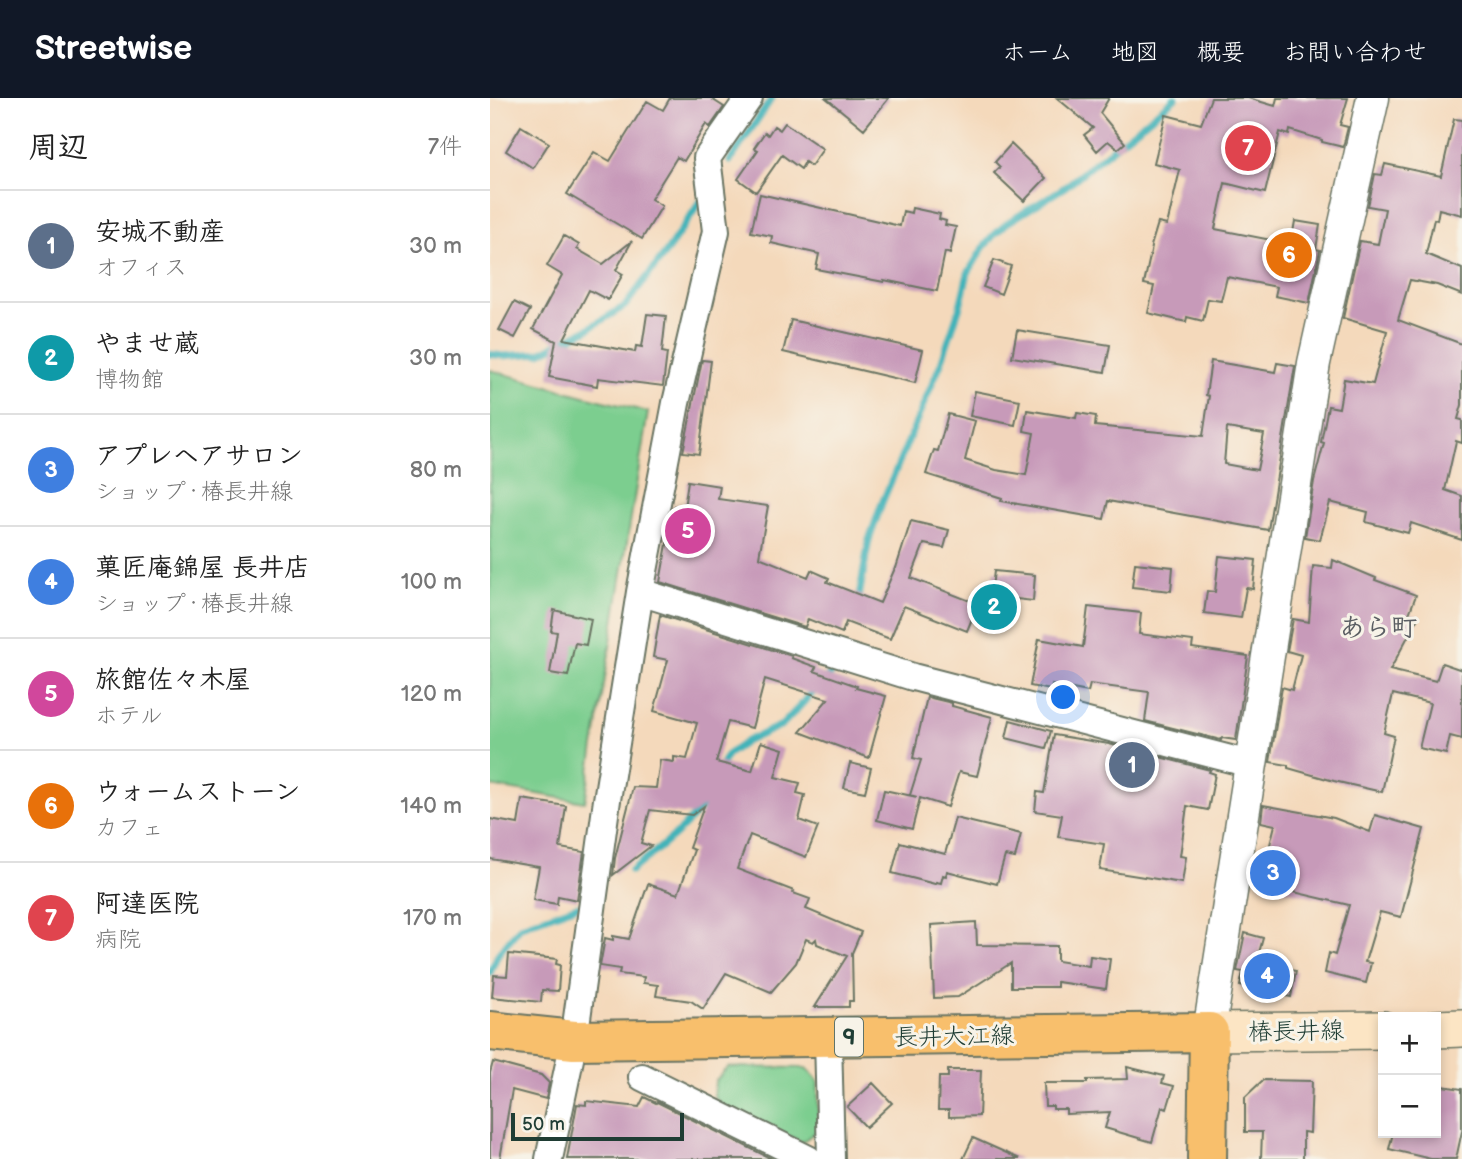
<!DOCTYPE html>
<html lang="ja">
<head>
<meta charset="utf-8">
<style>
  :root { --surface:#fff; --page:#f2f2f2; --text:#222; --muted:#767676; --line:#e0e0e0; --accent:#111827 }
  body { margin:0; font-family:"Balsamiq Sans","Klee One",sans-serif; background:var(--page); color:var(--text) }
  .controls { position:absolute; right:21px; bottom:21px; display:grid; overflow:hidden; border-radius:0px; box-shadow:0 4px 10px #0003 }
  .controls button { width:63px; height:63px; display:grid; place-items:center; padding:0; border:0; border-bottom:2px solid var(--line); background:var(--surface); color:var(--text); font:35px sans-serif }
  .scale { position:absolute; left:21px; bottom:18px; width:173px; box-sizing:border-box; padding-left:7px; border:4px solid #1f3d34; border-top:0; font-size:19px; line-height:24px; white-space:nowrap; color:#1f3d34; -webkit-text-stroke:5px #f7f3e8; paint-order:stroke }
  .you { position:absolute; left:574px; top:600px; width:24px; height:24px; margin:-18px; border:5px solid #fff; border-radius:50%; background:#1a73e8; box-shadow:0 0 0 10px #1a73e833 }
  .badge { display:grid; place-items:center; width:46px; height:46px; border-radius:50%; background:var(--accent); color:#fff; font-size:23px; font-weight:700 }
  .pin { position:absolute; translate:-50% -50%; border:4px solid #fff; box-shadow:0 2px 7px #0006 }
  .list { margin:0; padding:0; list-style:none }
  h2 { display:flex; justify-content:space-between; align-items:center; height:91px; margin:0; padding:0 28px; font-size:30px }
  h2 small { font-size:23px; font-weight:400; color:var(--muted) }
  .list li { display:grid; grid-template-columns:46px 1fr auto; gap:21px; align-items:center; box-sizing:border-box; height:112px; padding:0 28px; border-top:2px solid var(--line) }
  .list b { display:block; font-size:26px; white-space:nowrap }
  .list p { margin:0; font-size:23px; white-space:nowrap; color:var(--muted) }
  .list em { font-size:23px; font-style:normal; color:var(--muted) }
  .map { position:relative; flex:none; width:972px; height:1061px; overflow:hidden }
  header { display:flex; align-items:center; gap:42px; box-sizing:border-box; height:98px; padding:0 35px; background:var(--accent); color:#fff }
  header strong { font-size:33px }
  nav { display:flex; gap:38px; margin-inline-start:auto; font-size:24px }
  main { display:flex }
  aside { flex:1; background:var(--surface) }
  .map>svg:first-child { display:block }
</style>
</head>
<body>
<header>
<strong>Streetwise</strong>
<nav><a>ホーム</a><a>地図</a><a>概要</a><a>お問い合わせ</a></nav>
</header>
<main>
<aside>
<h2>周辺<small>7件</small></h2>
<ul class="list">
<li><span class="badge" style="background:#5c6f8a">1</span><div><b>安城不動産</b><p>オフィス</p></div><em>30 m</em></li>
<li><span class="badge" style="background:#0f9aa8">2</span><div><b>やませ蔵</b><p>博物館</p></div><em>30 m</em></li>
<li><span class="badge" style="background:#3f7fe0">3</span><div><b>アプレヘアサロン</b><p>ショップ · 椿長井線</p></div><em>80 m</em></li>
<li><span class="badge" style="background:#3f7fe0">4</span><div><b>菓匠庵錦屋 長井店</b><p>ショップ · 椿長井線</p></div><em>100 m</em></li>
<li><span class="badge" style="background:#d1479c">5</span><div><b>旅館佐々木屋</b><p>ホテル</p></div><em>120 m</em></li>
<li><span class="badge" style="background:#e8710a">6</span><div><b>ウォームストーン</b><p>カフェ</p></div><em>140 m</em></li>
<li><span class="badge" style="background:#e0444e">7</span><div><b>阿達医院</b><p>病院</p></div><em>170 m</em></li>
</ul>
</aside>
<div class="map">
<svg width="972" height="1061" viewBox="0 0 972 1061">
  <rect width="100%" height="100%" fill="#f7f3e8"/>
  <filter id="ink" filterUnits="userSpaceOnUse"><feTurbulence type="fractalNoise" baseFrequency=".0143" numOctaves="2"/><feDisplacementMap in="SourceGraphic" scale="14" xChannelSelector="R" yChannelSelector="G"/><feConvolveMatrix kernelMatrix="1 2 1 2 8 2 1 2 1" color-interpolation-filters="sRGB"/></filter>
  <filter id="wash" filterUnits="userSpaceOnUse"><feTurbulence type="fractalNoise" baseFrequency=".00686" numOctaves="4" result="noise"/><feDisplacementMap in="SourceGraphic" scale="28" xChannelSelector="R" yChannelSelector="G"/><feGaussianBlur stdDeviation="1.57" result="paint"/><feColorMatrix in="noise" values="0 0 0 0 0 0 0 0 0 0 0 0 0 0 0 0 0 1.4 0 .05"/><feComposite in="paint" operator="in"/></filter>
  <g filter="url(#wash)">
    <rect width="100%" height="100%" fill="#f4d9bb"/>
    <path fill="#7cce8f" stroke="#4e8662" stroke-width="2" d="M0,272l94,26 64,16 -63,390 -95,-16z
      M238,969l78,1 12,13v49l-16,12 -78,-35 -10,-10 1,-16z"/>
    <g fill="none" stroke-linecap="round" stroke-linejoin="round">
      <path stroke="#42b3b9" stroke-width="7" d="M240,63l42,-63
        M0,256l13,2 37,-3 46,-23 39,-24 42,-55 33,-49
        M368,505l11,-63 13,-37 59,-140 19,-57 8,-33 15,-25 10,-12 14,-13 58,-36 110,-89
        M229,671l8,-14 20,-14 35,-16 55,-58 2,-7
        M141,773c20,-17 61,-46 72,-69
        M0,875l8,-19 23,-28 56,-20"/>
    </g>
    <g id="blocks">
      <path fill="#c79ab9" fill-rule="evenodd" d="M180,0h40l14,9 -14,20 -4,-3 -22,37 -7,-4 -26,42 11,7 -20,33 -75,-45 27,-42 16,9 37,-60 16,9z
        M336,0h63l-25,31z
        M567,0h52l-9,15 25,30 -7,6 -10,-8 -11,10 -13,-16 9,-7z
        M721,0h37l27,8 2,-8h71l-8,27 8,2 -5,20 -21,-5v-2l-32,-10 -1,5 -9,-3 -15,61 -40,-10 -10,46 76,15 4,-23 25,4 -4,24 4,1 -11,53 -34,-7 2,-9 -50,-10 -6,24 -13,-2 -5,22 -16,-4 -1,5 -38,-9 6,-27 -10,-2 8,-37 -1,-1 7,-23 9,2 13,-55 -26,-7 12,-48 35,9z
        M964,21l8,1v95l-23,-6 -2,11 -3,-1 -8,35 36,15v26l-25,-10 -27,-5 -12,40 64,24v61l-4,14 4,1v23l-6,-2 -11,49 17,6v44l-51,-17 -3,10 -42,-11 2,-10 -38,-10 -10,38 -15,-3 9,-56 10,-38 -3,-1 7,-36 11,2 5,-29 29,5 14,-53 -44,-13 17,-77 18,3 7,-35 -17,-3 7,-32 7,1 3,-11 56,12z
        M295,25l38,26 -12,17 -6,-4 -4,7 -19,-14 -26,37 -18,-13 20,-29 -4,-2 11,-16 3,3 6,-9 6,4z
        M31,28l28,17 -16,25 -27,-17z
        M521,46l35,34 -22,23 -30,-28 6,-6 -5,-5z
        M270,96l140,32 3,-15 8,2 1,-5 28,6 -1,5 7,2 -1,4 11,2 -6,27 -5,-2 -8,39 -53,-11v2l-68,-13 3,-15 -48,-11 1,-7 -21,-4z
        M74,138l15,9 -2,4 26,15 29,-23 -16,29 7,4 -15,26 -19,-10 -25,49 71,13 1,-6 6,1 5,-33 19,2 -4,36 5,1 -4,33 -65,-8 -1,8 -48,-9 7,-36 -23,-12 29,-54 -15,-9z
        M504,162l17,6 -10,28 -18,-7z
        M24,204l16,8 -15,28 -16,-8z
        M301,222l132,30 -8,33 -132,-31z
        M527,232l93,15 -5,27 -93,-15z
        M212,262l9,1 -12,93 -16,-2z
        M721,263l64,11 2,-9 18,3 -27,164 -160,-29 -4,18 -103,-18 1,-3 -76,-24 8,-24 4,1 10,-37 27,7 -10,39 31,10 30,5 8,-42 -10,-2 3,-21 49,8 1,-5 19,3 -1,10 108,10 6,-40 -3,-1zM737,330l37,6 -7,36 -33,-6z
        M485,293l45,9 -5,25 -45,-9z
        M198,383l32,5 -2,13 50,7 -9,51 49,20 3,-7 18,8 -2,4 53,21 15,-35h1l15,-47 38,9 -5,18 -20,-4 -13,34 67,26 -11,27 -63,-25 -14,33 -44,-17 -4,11 -34,-14 -3,8 -145,-45 14,-76 10,2z
        M729,458l37,4 -3,29 -7,-1 -5,30 -37,-5 3,-22 8,1z
        M843,462l43,18 -1,2 41,15 -7,19 10,2 -29,54 46,11 6,-18 20,7v69l-12,-3 -4,18 -27,-6 11,-45 -37,-9 -9,39 10,3 -12,56 -48,-11 -46,-13v-3l-18,-3 12,-75 10,3 9,-35 -14,-4 6,-32 16,3 4,-56 19,2z
        M645,465l38,4 -2,24 -39,-4z
        M504,473l41,4 -2,26 -42,-5z
        M598,509l53,6 -2,21 54,7 -1,7 56,8 -12,84 -14,-2 -1,2 -76,-19 4,-29 -59,-8 -2,8 -36,-7 -1,5 -21,-4 9,-47 44,8z
        M64,512l37,9 -5,26 -11,-2 -7,33 -18,-3 7,-41 -6,-1z
        M170,517l132,41 -1,2 25,9 -2,4 43,15 -1,2 30,8 -17,62 -69,-26 28,-33 -63,-20 -13,49 -24,-6 -12,40 36,9 9,-29 22,7 -8,28 25,6 -3,10 8,2 -6,25 19,7 -12,30 -56,-22 -13,34 57,22 -1,2 17,6 -4,10 55,23 -9,21 1,48h-4v6h-34l32,-51 -30,-12 -1,-5 -3,3 -7,-3 -10,24 -25,29 -45,-19 -23,36 -12,-8 -35,-5 2,-11 -15,-2 1,-6 -25,-3 1,-5 -20,-3 5,-28 8,2v-4l16,3 19,-55 30,10 16,-44 -5,-2 15,-42 -12,9 -42,-5 -9,33 10,3 -38,29 2,-17 18,-71 23,1 4,-28 14,2v-5l13,2 10,-36 -43,-12 14,-51 -15,-3z
        M437,599l25,6v3l40,11 -15,59 -18,-4 -11,35 -28,-9 -8,31 -35,-9 7,-30 33,7 -7,-2 11,-35 -8,-2z
        M520,622l41,11 -5,17 -40,-10z
        M564,637l55,9 101,26 -1,2 6,2 -7,36 -21,-4 -7,50 6,1 -4,26 -82,-13 4,-26 -46,-7 4,-22 -27,-4 2,-19 7,1z
        M360,665l21,5 -6,24 -21,-4z
        M32,701l44,7 -6,42 24,4 -7,48 -19,-4 -1,8 -24,-4 6,-33 -49,-8v-40l28,5z
        M773,707l71,13 36,14 5,-17 49,14 -23,88 -21,-5 -15,50 6,1 -5,20 -41,-10 4,-20 6,2 14,-50 -89,-21 15,-59 -14,-3z
        M465,720l66,16 -6,24 -10,-2 -8,28 -50,-13 -1,5 -3,-1 -2,8 -5,-1 -1,2 -43,-11 8,-31 45,12z
        M486,824l1,23 80,1v15l32,5 1,-10 20,3 -4,30 -49,-7v5h-46v-24l-53,34 -24,1 -3,-73z
        M755,835l18,5 -7,26 40,7 -5,26 -51,-11 3,-14 -6,-1z
        M19,856l48,5 -1,5 4,1 -2,26 -16,-1 -1,12 -49,-5 2,-22 13,1z
        M3,964l48,13 8,8 -3,16 -34,-9 -12,69h-10v-86z
        M637,969l37,9 -2,7 12,3 -7,23 -5,-2 -10,35 -47,-14 5,-16 -44,2v-5h-13v-3h-8l-1,-23h43v-3l41,-1z
        M458,972h33l-2,46 -30,1v-7h-11l1,-33h9z
        M773,982l49,1 -2,52 -7,-1v27h-42l1,-27h-17v-35z
        M383,985l19,20 -26,24 -19,-20z
        M946,987l26,4v42l-6,28h-25l-42,-10 4,-16h43z
        M154,999l12,6 1,-1 115,57h-205l10,-55 9,1v-4l53,6z
        M483,1040l47,21h-57z"/>
    </g>
  </g>
  <g filter="url(#ink)">
    <use href="#blocks" fill-opacity="0" stroke="#6a7463" stroke-width="2"/>
    <g fill="none" stroke-linecap="round" stroke-linejoin="round">
      <defs>
        <path id="minor" d="M150,494l273,85 337,87
          M338,940l3,121
          M152,979l166,82
          M59,1061l25,-119 33,-240 33,-208 36,-189 40,-172 -9,-73 42,-60"/>
        <path id="tertiary" d="M719,934l105,-669 59,-265"/>
        <path id="secondary" d="M946,931l26,-1
          M719,934l174,-2"/>
        <path id="primary" d="M0,933l84,9 635,-8 -2,127"/>
      </defs>
      <use href="#minor" stroke="#6a7463" stroke-width="30"/>
      <use href="#tertiary" stroke="#6a7463" stroke-width="35"/>
      <use href="#secondary" stroke="#6a7463" stroke-width="40"/>
      <use href="#primary" stroke="#6a7463" stroke-width="42"/>
      <use href="#minor" stroke="#fff" stroke-width="26"/>
      <use href="#tertiary" stroke="#fff" stroke-width="32"/>
      <use href="#secondary" stroke="#fce5c4" stroke-width="37"/>
      <use href="#primary" stroke="#f8bf6c" stroke-width="38"/>
    </g>
  </g>
  <g text-anchor="middle" stroke-width="6" stroke-linejoin="round" paint-order="stroke">
    <rect fill="#f7f3e8" stroke="#60746a" stroke-width="2" x="345" y="919.5" width="28" height="39" rx="5"/>
    <g font-size="23" font-weight="bold" fill="#1f3d34">
      <text x="359" y="947">9</text>
    </g>
    <g font-size="24" fill="#1f3d34" stroke="#f7f3e8">
      <text transform="translate(806 933) rotate(-1)" y="8">椿長井線</text>
      <text transform="translate(464 938) rotate(-1)" y="8">長井大江線</text>
    </g>
    <g font-size="26" font-weight="bold" fill="#5a5e63" stroke="#f7f3e8">
      <text x="888" y="538">あら町</text>
    </g>
  </g>
</svg>
<div class="controls">
<button>+</button>
<button>−</button>
</div>
<div class="scale">50 m</div>
<div class="you"></div>
<div class="pin badge" style="left:642px;top:667px;background:#5c6f8a">1</div>
<div class="pin badge" style="left:504px;top:509px;background:#0f9aa8">2</div>
<div class="pin badge" style="left:783px;top:775px;background:#3f7fe0">3</div>
<div class="pin badge" style="left:777px;top:878px;background:#3f7fe0">4</div>
<div class="pin badge" style="left:198px;top:433px;background:#d1479c">5</div>
<div class="pin badge" style="left:799px;top:157px;background:#e8710a">6</div>
<div class="pin badge" style="left:758px;top:50px;background:#e0444e">7</div>
</div>
</main>
</body>
</html>
